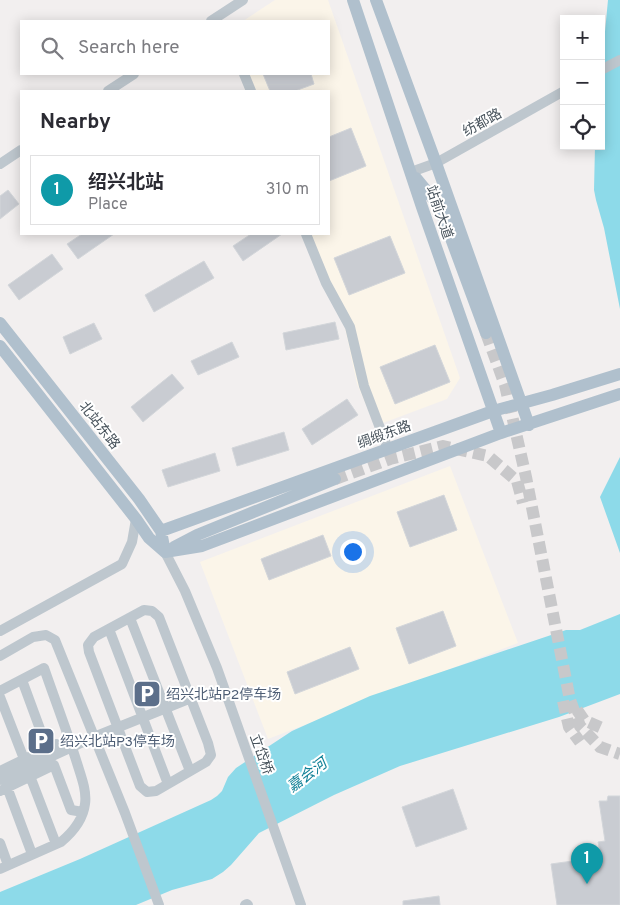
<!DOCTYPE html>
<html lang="en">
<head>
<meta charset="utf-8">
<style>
  :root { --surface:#fff; --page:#f2f2f3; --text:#2b2b33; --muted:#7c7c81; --line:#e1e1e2; --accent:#7c3aed }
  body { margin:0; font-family:Overpass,"Noto Sans SC",sans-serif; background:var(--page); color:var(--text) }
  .controls { position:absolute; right:15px; top:15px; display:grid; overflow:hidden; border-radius:0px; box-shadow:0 2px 12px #0003 }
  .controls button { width:45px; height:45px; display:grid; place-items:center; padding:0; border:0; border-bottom:1px solid var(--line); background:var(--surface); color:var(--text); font:25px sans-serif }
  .you { position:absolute; left:352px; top:551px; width:18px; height:18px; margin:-12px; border:4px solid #fff; border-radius:50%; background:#1a73e8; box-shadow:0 0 0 8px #1a73e833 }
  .badge { display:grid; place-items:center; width:32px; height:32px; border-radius:50%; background:var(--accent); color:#fff; font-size:16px; font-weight:700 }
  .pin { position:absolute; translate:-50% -41px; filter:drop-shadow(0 1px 2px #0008) }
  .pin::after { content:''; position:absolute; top:26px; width:18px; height:15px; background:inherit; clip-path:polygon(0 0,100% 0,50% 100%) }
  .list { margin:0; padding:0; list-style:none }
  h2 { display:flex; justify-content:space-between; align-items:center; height:65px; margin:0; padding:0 20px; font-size:21px }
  h2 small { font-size:16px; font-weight:400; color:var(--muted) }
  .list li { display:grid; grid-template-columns:32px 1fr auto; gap:15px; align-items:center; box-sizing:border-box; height:70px; margin:0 10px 10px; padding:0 10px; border:1px solid var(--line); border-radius:0px }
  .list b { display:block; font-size:19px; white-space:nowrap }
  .list p { margin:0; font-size:16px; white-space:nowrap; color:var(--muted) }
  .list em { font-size:16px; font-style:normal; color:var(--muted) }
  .icon { flex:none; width:28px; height:28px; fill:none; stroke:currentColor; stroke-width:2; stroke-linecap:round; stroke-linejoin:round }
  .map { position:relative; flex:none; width:620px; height:905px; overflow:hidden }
  .search { position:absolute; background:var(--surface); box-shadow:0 2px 12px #0003; left:20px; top:20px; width:310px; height:55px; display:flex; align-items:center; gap:12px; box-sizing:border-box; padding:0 18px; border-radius:0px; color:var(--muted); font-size:19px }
  .panel { position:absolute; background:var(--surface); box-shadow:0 2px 12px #0003; left:20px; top:90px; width:310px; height:145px; border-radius:0px }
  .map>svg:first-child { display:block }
</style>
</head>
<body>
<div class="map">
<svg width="620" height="905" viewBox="0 0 620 905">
  <rect width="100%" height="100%" fill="#f2efef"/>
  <path fill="#fbf5e9" d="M275,0h53l132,378 -13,21 -72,27 -18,-42 -13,-60 -42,-90h27v-143h-83l-7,-17h90v-53h-86z
    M450,466l68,177 -250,96 -68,-177z"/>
  <path fill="#8ddae9" d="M608,0h12v309l-16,-81 -8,-28 -2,-10 1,-44h6v-41l4,-8 -1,-55z
    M620,457v96l-20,-56z
    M620,614v80l-61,23 -159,49 -66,29 -75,38 -28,32 -8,7 -11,7 -40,11 -36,15h-136v-13l80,-33 131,-59 6,-4 5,-5 6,-14 8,-9 56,-37 78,-35 196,-66h14z"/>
  <path fill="#c9ccd2" stroke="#d3d6da" d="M263,74h48l3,10 -19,7h-25z
    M351,128l15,38 -37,15v-44z
    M8,190l11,14 -19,15v-23z
    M82,234h32l-36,25 -11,-15z
    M251,234h31l-39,27 -10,-15z
    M390,236l15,37 -56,22 -15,-37z
    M52,254l11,15 -44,31 -11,-15z
    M204,261l10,17 -60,34 -9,-17z
    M335,322l4,17 -53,11 -3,-17z
    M94,323l8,16 -32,15 -7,-17z
    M232,342l7,15 -41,18 -7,-14z
    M435,345l15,37 -55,22 -15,-37z
    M172,374l12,14 -41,34 -12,-15z
    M347,399l11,16 -46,30 -10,-16z
    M284,432l5,18 -52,16 -5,-18z
    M215,453l5,18 -52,16 -6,-17z
    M444,495l13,35 -47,17 -13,-35z
    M323,535l8,21 -62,24 -8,-21z
    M443,611l13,35 -47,18 -13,-36z
    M350,647l9,22 -64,25 -8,-22z
    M453,789l14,40 -51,18 -14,-40z
    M608,796h12v109h-63l-6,-41 50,-7 -3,-15 7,-1 -6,-40h8z
    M439,896l1,9h-37v-4z"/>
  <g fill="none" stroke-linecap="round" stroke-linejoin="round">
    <path stroke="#c8c8ca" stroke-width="12" stroke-dasharray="12 6" stroke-linecap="butt" d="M486,333l19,52 21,92 44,223 10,26 20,21 20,7
      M335,479l55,-20 53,-13 45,10 29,25 6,22
      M563,701l6,26 11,15
      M577,710l7,10 20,9"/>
    <path stroke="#bec7ce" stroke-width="10" d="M211,21l32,-21
      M601,70l19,-10
      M244,74l7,17
      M108,91l26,-17
      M0,164l21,-14
      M411,172l25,-9 128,-72
      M306,234l20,49 24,44 14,59 24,63
      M165,552l20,39 32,77 84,237
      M144,610l8,1 7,6 49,126 3,12 -5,7 -50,29 -9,1 -7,-6 -51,-134 -1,-7 6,-8z
      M130,618l60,153
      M109,629l59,155
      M0,631l122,-67 10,-22 4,-23
      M0,656l33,-19 13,-2 9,5 70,173 34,92
      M22,680l25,68
      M0,691l44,-23c11,32 23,63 33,95 4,13 10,28 8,41 -2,16 -12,28 -24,38l-61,27
      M0,697l24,62
      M0,771l56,-27 15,2
      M30,776l26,68
      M0,780l94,-43 97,-39
      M7,787l25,67
      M0,791l54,-26 17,45 12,2
      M0,843l8,22
      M245,905l2,-1 1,1"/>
    <path stroke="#b0c0cd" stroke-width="12" d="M353,0l69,207 79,226
      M376,0l60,163 93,262
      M416,178l23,28 47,127
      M0,323l139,176 22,32 4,21
      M0,346l136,173 13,19 16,14
      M161,531l332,-120 59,-16 68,-21
      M174,547l23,-12 138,-56
      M165,552l37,-6 299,-113 119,-39"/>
  </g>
  <defs>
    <symbol id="parking-square" viewBox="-11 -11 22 22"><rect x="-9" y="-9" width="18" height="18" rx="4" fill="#5c6f8a" stroke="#fff"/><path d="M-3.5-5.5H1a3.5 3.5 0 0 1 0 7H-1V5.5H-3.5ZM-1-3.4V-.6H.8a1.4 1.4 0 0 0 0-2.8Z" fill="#fff"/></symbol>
  </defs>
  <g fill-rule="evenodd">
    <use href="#parking-square" x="131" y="678" width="32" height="32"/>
    <use href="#parking-square" x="25" y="725" width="32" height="32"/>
  </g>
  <g text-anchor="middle" stroke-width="4" stroke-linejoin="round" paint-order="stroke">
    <g font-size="14" fill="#48535c" stroke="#fff">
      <text transform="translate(482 122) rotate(-29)" y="5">纺都路</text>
      <text transform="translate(440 212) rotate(71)" y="5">站前大道</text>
      <text transform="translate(100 425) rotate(52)" y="5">北站东路</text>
      <text transform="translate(384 434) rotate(-20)" y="5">绸缎东路</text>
      <text transform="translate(262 754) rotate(70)" y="5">立岱桥</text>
    </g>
    <g font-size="14" fill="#4e5e75" stroke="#fff" text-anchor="start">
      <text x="166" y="699">绍兴北站P2停车场</text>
      <text x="60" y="746">绍兴北站P3停车场</text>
    </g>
    <g font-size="15" font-style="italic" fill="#118197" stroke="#fff">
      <text transform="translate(307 775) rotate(-37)" y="5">嘉会河</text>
    </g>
  </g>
</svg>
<div class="controls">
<button>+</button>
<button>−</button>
<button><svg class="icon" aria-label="locate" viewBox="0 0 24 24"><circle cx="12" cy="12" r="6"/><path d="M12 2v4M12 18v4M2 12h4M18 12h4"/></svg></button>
</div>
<div class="you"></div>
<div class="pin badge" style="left:587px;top:884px;background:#0f9aa8">1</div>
<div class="search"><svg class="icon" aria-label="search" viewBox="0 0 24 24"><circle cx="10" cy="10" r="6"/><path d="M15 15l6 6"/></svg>Search here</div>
<section class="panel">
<h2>Nearby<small></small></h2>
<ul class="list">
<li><span class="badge" style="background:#0f9aa8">1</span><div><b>绍兴北站</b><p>Place</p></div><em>310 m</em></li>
</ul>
</section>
</div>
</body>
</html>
